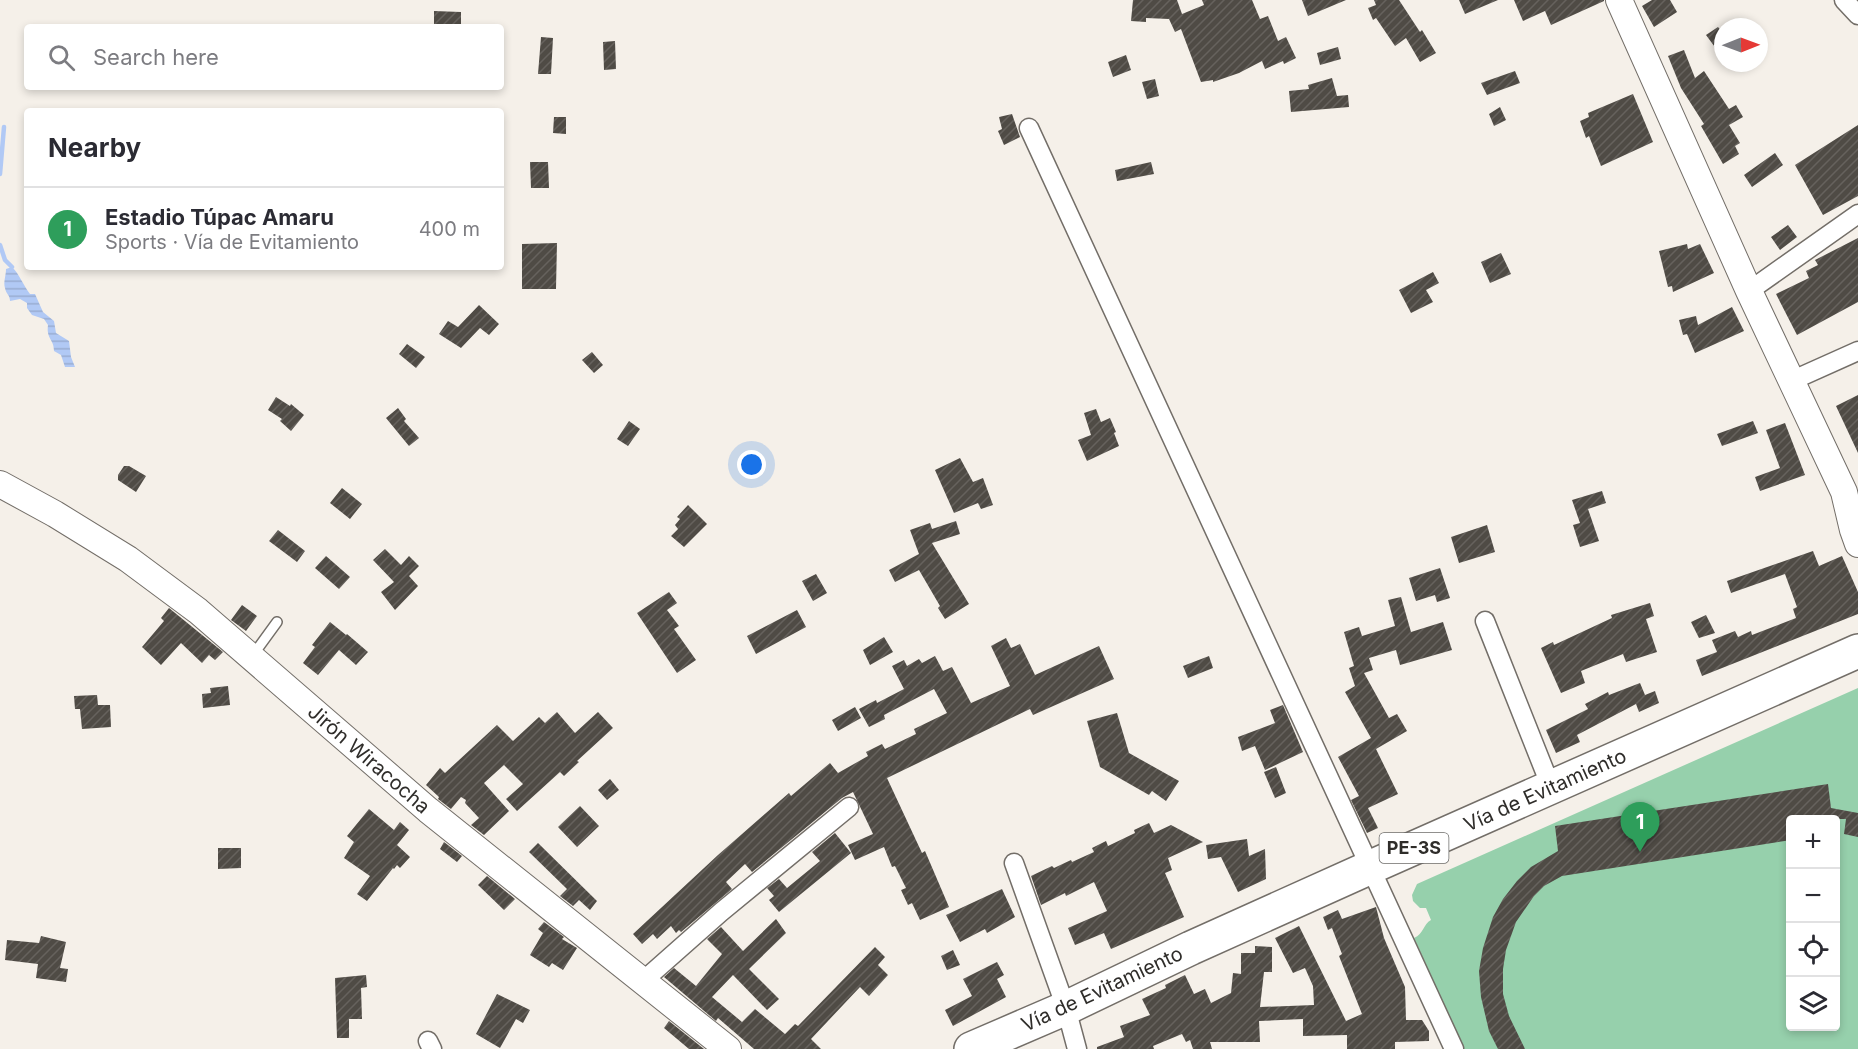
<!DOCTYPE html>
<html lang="en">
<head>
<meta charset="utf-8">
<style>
  :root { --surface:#fff; --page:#f7f7f7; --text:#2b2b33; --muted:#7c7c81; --line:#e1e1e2; --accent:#b45309 }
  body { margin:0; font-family:Inter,sans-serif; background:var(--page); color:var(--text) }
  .controls { position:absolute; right:18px; bottom:18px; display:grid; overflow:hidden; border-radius:6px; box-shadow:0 3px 9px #0003 }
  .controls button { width:54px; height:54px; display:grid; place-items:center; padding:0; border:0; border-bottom:2px solid var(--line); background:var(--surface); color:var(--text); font:30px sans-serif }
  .compass { position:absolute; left:1714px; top:18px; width:54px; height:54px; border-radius:50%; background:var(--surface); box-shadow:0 3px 9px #0003; rotate:89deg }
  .you { position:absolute; left:752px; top:465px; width:21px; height:21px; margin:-15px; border:4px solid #fff; border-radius:50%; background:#1a73e8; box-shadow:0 0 0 9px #1a73e833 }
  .badge { display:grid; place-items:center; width:39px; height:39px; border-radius:50%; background:var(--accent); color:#fff; font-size:20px; font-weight:700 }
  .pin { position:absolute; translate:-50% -50px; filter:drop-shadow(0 2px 3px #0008) }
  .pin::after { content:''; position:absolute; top:32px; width:21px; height:18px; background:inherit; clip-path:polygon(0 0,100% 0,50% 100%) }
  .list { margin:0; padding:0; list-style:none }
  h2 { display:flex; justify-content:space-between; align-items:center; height:78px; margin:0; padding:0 24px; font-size:26px }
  h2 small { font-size:20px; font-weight:400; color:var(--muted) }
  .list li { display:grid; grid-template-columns:39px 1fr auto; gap:18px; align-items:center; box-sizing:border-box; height:84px; padding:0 24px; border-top:2px solid var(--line) }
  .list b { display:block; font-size:22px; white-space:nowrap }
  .list p { margin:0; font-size:20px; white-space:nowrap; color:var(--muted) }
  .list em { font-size:20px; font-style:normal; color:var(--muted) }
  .icon { flex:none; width:33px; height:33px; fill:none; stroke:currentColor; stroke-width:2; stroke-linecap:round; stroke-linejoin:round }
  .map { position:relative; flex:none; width:1858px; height:1049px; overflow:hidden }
  .search { position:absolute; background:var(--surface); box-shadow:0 3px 9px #0003; left:24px; top:24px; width:480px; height:66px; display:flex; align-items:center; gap:15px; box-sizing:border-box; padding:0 21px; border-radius:6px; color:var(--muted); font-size:22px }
  .panel { position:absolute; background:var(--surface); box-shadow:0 3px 9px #0003; left:24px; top:108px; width:480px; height:162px; border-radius:6px }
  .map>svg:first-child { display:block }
</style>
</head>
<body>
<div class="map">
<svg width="1858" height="1049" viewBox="0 0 1858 1049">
  <defs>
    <pattern id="water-rules" width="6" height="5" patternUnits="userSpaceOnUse" patternTransform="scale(1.5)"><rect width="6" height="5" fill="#b1c9f5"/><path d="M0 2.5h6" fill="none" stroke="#99add2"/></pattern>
    <pattern id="building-hatch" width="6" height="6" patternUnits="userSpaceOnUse" patternTransform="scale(1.5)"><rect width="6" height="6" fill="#4f4b45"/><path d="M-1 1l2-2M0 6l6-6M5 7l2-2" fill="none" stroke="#66625d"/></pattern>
  </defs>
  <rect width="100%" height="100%" fill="#f5f0e9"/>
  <path fill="#96d0ac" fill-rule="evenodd" d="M1858,688v361h-394l-50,-111c10,-4 9,-14 17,-18l-5,-12h-6l-7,-7 -1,-6 5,-11zM1790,820h46v206h-46z"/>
  <path fill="url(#water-rules)" d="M12,267c8,8 11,18 18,27h5l8,18 11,9 2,12 13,8 2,16 4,10h-10l-4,-12 -7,-4c0,-12 -8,-12 -6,-26l-4,-6 -12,-4 -5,-7v-5l-7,-4 -10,2c0,-6 -4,-7 -5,-13 -2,-6 1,-12 1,-19z"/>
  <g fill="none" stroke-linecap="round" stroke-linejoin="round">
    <path stroke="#b1c9f5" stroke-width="4.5" d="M0,174l4,-47
      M0,245l5,15 7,7"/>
  </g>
  <path fill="url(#building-hatch)" d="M1133,0h44l5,14 22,-9 -2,-5h50l8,19 8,-3 10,25 8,-4 10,21 -12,6 -1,-3 -18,8 -3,-8 -23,12 -26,9v-2l-12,2 -20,-53 -6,3 -6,-13 -23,-1v4l-15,-1z
    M1302,0h44l-38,16z
    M1374,0h25l21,32 2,-2 14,23 -16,9 -14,-24 -11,8 -19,-28 -3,2 -5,-12 8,-3z
    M1459,0h39l-33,14z
    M1514,0h90v1l-53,24 -6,-14 -22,10z
    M1652,0h18l7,12 -23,15 -12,-21z
    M434,11l27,1v15l-27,-2z
    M1718,27l5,6v25l-17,-23z
    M541,37l12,1 -2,36h-13z
    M615,41l1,28 -12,1 -1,-28z
    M1338,47l3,12 -21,6 -3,-12z
    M1684,50l11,28 9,-7 25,38 7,-4 7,12 -14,8 11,18 -5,3 4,8 -16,10 -22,-38 3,-2 -23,-36 -13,-32z
    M1126,55l5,15 -18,7 -5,-15z
    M1515,71l5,12 -33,12 -6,-12z
    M1332,78l5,18 11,-1 1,12 -58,5 -2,-21 20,-2 -1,-4z
    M1155,79l4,17 -12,3 -5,-17z
    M1633,94l20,48 -52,24 -12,-30 -3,2 -6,-17 9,-4 -1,-4z
    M1500,107l6,13 -12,6 -5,-12z
    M1012,114l8,23 -16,8 -6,-14 4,-2 -3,-12z
    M554,117h12v17l-13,-1z
    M1858,125v71l-35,19 -28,-50z
    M1775,153l8,12 -31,22 -8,-12z
    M530,162h18l1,26h-18z
    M1151,162l3,12 -37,7 -2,-11z
    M1788,225l9,12 -17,13 -9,-13z
    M1858,238v64l-61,33 -21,-41 33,-16 -3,-7 12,-6 -3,-5z
    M557,243l-1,46h-34v-45z
    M1687,244l1,5 12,-5 14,29 -41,19 -1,-6 -4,1 -9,-36z
    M1501,253l10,21 -21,9 -9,-21z
    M1433,272l6,11 -13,7 7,12 -22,11 -12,-23z
    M479,305l20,19 -10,11 -9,-7 -19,20 -22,-14 9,-13 10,6z
    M1732,307l12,24 -49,22 -8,-19 -4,1 -4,-15 17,-4 2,9z
    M407,344l18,13 -9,11 -17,-14z
    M592,352l11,13 -9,8 -12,-13z
    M1858,395v58l-22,-47z
    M276,397l14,9 1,-2 13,11 -13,16 -11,-10 2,-2 -14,-9z
    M398,408l8,11 -2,2 15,17 -10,8 -23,-28z
    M1096,409l5,13 9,-4 6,14 -2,1 5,13 -32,15 -9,-21 13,-5 -7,-22z
    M629,421l11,8 -12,17 -11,-7z
    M1753,421l5,12 -36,13 -5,-12z
    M1785,423l20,52 -45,16 -5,-14 25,-9 -14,-38z
    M960,458l13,24 10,-4 10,27 -12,4 -3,-6 -24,10 -19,-43z
    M124,466h5l17,10 -10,16 -18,-12v-5z
    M342,488l20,16 -12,15 -20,-16z
    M1602,491l4,12 -18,6 11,32 -19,6 -7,-22 7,-2 -8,-23z
    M688,505l19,19 -23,23 -13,-11 7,-7 -3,-4 5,-6 -3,-2z
    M956,521l4,13 -28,9 37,61 -24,15 -7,-11 2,-2 -21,-36 -24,12 -6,-12 30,-16 -9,-24 20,-7 2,6z
    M1487,525l8,27 -36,11 -8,-26z
    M278,530l27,21 -8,11 -28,-21z
    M385,549l16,16 8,-9 10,10 -10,10 9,10 -23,24 -14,-18 13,-10 -21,-22z
    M1813,551l6,15 23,-10 16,36v22l-156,62 -6,-16 21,-8 -5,-12 23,-9 3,6 13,-6 1,4 44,-17 -3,-9 4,-2 -12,-33 -54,19 -4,-12z
    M326,556l24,21 -11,12 -24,-21z
    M1440,568l10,30 -13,4 -2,-7 -19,6 -7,-23z
    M816,574l11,19 -14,8 -11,-20z
    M669,592l8,11 -10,7 12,16 -5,3 22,31 -19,13 -40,-60z
    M1401,597l10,35 32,-10 9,28 -52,15 -4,-15 -27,8 4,12 -9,3 25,45 8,-4 10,17 -31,18 22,45 -30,14 10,20 -11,5 -16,-33 8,-4 -21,-39 33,-19 -26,-46 10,-6 -6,-18 5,-2 -10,-34 15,-5 3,9 33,-10 -7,-26z
    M1650,603l4,13 -8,3 11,33 -31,10 -3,-8 -42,17 4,12 -24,10 -20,-45 12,-6 1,3 58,-27 -1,-3z
    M242,605l15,11 -11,15 -15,-11z
    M169,608l54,44 -8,8 -6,-5 -7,8 -21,-20 -20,22 -19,-18 22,-26 -3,-3z
    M797,610l9,17 -50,27 -9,-18z
    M1706,615l9,18 -16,5 -8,-16z
    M330,622l16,13 1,-1 21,18 -12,13 -17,-15 -21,25 -15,-12 12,-16 -3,-2z
    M884,637l9,15 -23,13 -7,-15z
    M1006,638l5,10 9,-4 15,31 64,-29 15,33 -81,36 -3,-6 -143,69 35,75 3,-2 24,56 -29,13 -8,-17 -4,2 -7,-15 5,-2 -11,-22 -3,1 -8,-20 -29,13 -7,-15 25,-11 -20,-42 -11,6 -90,74 -7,-8 -19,18 6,7 -51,43 -2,-2 -3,3 -5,-7 -14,13 -4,-5 -11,10 -9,-10 85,-79 71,-62 2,3 39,-33 8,10 30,-17 -2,-4 16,-8 3,5 31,-15 -2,-5 33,-16 -13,-24 -50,26 1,4 -16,8 -10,-18 17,-9 1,3 27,-14 -12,-23 12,-6 3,6 12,-7 3,4 13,-7 8,15 9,-4 19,36 39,-17 -19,-40z
    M1209,656l4,12 -25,10 -5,-12z
    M1640,683l5,12 10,-4 4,12 -20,9 -3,-8 -59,31 3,7 -24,11 -10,-23 42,-21 -3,-5 23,-12 1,3z
    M228,686l2,19 -27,3 -1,-14 9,-1 -1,-5z
    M97,695l1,10h12l1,22 -29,2 -2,-20h-5l-1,-13z
    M1283,705l20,47 -38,18 -10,-24 -13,5 -4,-14 37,-14 -5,-13z
    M855,707l6,11 -23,13 -6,-11z
    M557,712l18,21 23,-21 15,16 -36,33 2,1 -15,14 -4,-4 -43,39 -11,-12 17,-15 -19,-19 -20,18 25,28 -25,24 -13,-10 8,-7 -14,-15 1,-3 -5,-3 -10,12 -13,-10 1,-2 -13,-12 14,-17 5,5 52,-48 16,16 26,-24 6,6z
    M1117,713l12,40 50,28 -13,20 -14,-10 -3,4 -49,-28 -13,-46z
    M1276,767l10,26 -11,5 -11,-26z
    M610,779l9,11 -12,10 -9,-10z
    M1828,784l3,24 27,5v24l-14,-3 2,-15h-55v21l-229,36 -18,10 -10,10 -18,26 -10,28 -3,19v25l6,22 16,33h-27l-9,-18 -8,-34 -2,-26 4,-23 10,-31 10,-18 14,-18 14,-14 27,-16 -3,-25z
    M580,806l19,20 -22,21 -19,-20z
    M369,809l25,21 6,-8 9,8 -12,15 13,12 -10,11 -3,-3 -3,4 -1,-1 -26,33 -10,-7 13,-18 -26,-18 10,-16 -7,-6z
    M1149,823l5,10 17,-8 32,17 -35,16 4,12 -7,3 19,44 -73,32 -7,-16 -29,12 -7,-17 39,-17 -13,-29 -28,14 -1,-3 -24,12 -10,-29 21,-10 2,2 17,-8 1,2 22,-10 -2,-4 14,-7 2,5 27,-13 -1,-3z
    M835,833l16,20 -72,59 -10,-12 5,-4 -7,-8 12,-9 8,9 33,-27 -8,-9z
    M1247,839l2,17 16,-7 1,30 -28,13 -17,-35 -13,2 -2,-14z
    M444,842l18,14 -5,6 -17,-13z
    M538,843l59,58 -7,9 -11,-10 -6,6 -13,-10 7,-7 -38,-37z
    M218,848h23v20l-23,1z
    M487,876l28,23 -11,11 -26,-25z
    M1002,889l13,28 -28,16 -2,-4 -25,13 -14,-27z
    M1376,907l8,31 21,49 1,33h16l7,11v10l-34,1v7h-48v-14l-44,1v-17l-44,2 1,21h-50l2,7h-19l-3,-9 -4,2 -4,-8 -29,12 1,3h-57v-2l27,-10 -4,-11 30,-11 -8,-16 24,-11 -1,-3 20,-10 9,19 11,-5 6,14 20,-10 2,-20 8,1v-21h14v-7l17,1v25h-8l-4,35 54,-2 -1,-19 -8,-18 -12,5 -18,-35 24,-12 47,95 16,-7 -23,-58 3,-2 -10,-26 -4,2 -5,-13 15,-7 4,9z
    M776,919l10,14 -37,36 30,30 -12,11 -34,-35 -21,22 30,25 13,-13 30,25 10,-10 3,2 77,-79 10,10 -7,8 10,10 -19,21 -9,-9 -49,52 10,10h-67l-36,-31 -2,3 -52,-44 10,-9 22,18 26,-32 -15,-15 14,-12 22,24z
    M544,922l20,15 -2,2 15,9 -14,22 -11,-7 -3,4 -19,-12 13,-22 -5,-4z
    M41,936l25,6 -6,26 8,1 -2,13 -30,-4 2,-14 -33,-4 2,-20 32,3z
    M953,950l7,15 -13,5 -6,-14z
    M997,962l7,13 -7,4 9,18 -53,29 -8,-16 27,-14 -9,-17z
    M366,975l1,12 -6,1 1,31h-13v19h-12l-2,-60z
    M497,994l33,16 -7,13 -7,-4 -16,29 -24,-14z
    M669,1021l35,28h-15l-25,-21z"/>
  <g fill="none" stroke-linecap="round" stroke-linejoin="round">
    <defs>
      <path id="lane" d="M253,655l24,-33"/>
      <path id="street" d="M1844,0l14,15
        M1029,128l425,921
        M1749,291l109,-77
        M1791,381l67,-30
        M1485,621l66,166
        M1014,863l52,145 11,41
        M643,981l78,-69 128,-105
        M428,1041l4,8"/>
      <path id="secondary" d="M1619,0l130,291 95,201 9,38 5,14
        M0,484l55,30 73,45 70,52 230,199 300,239"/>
      <path id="highway" d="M971,1049l95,-41 125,-60 180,-81 487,-216"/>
    </defs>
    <use href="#lane" stroke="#736e68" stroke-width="12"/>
    <use href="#street" stroke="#736e68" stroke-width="21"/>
    <use href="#secondary" stroke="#736e68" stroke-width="28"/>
    <use href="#highway" stroke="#736e68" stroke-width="36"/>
    <use href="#lane" stroke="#fff" stroke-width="9"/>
    <use href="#street" stroke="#fff" stroke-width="18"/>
    <use href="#secondary" stroke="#fff" stroke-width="26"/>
    <use href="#highway" stroke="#fff" stroke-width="33"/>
  </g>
  <g text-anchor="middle" stroke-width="6" stroke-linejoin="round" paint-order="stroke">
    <rect fill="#fff" stroke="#6d6c6a" stroke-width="1.5" x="1379.5" y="833" width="69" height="30" rx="4.5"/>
    <g font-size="18" font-weight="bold" fill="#2f2d2a">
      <text x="1414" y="854">PE-3S</text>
    </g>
    <g font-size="20" fill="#2f2d2a" stroke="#fff">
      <text transform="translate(369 759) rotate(41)" y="7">Jirón Wiracocha</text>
      <text transform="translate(1545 790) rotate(-24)" y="7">Vía de Evitamiento</text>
      <text transform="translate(1102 989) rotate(-25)" y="7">Vía de Evitamiento</text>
    </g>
  </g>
</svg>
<div class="controls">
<button>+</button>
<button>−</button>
<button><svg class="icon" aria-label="locate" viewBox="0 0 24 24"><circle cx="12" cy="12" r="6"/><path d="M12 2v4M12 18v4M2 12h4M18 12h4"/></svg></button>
<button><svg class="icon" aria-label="layers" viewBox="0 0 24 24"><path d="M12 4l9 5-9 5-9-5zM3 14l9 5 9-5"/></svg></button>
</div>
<svg class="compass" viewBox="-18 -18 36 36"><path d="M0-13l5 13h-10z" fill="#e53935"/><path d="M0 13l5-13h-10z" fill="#7c7c81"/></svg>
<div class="you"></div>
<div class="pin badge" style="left:1640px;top:852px;background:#2e9e5b">1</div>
<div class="search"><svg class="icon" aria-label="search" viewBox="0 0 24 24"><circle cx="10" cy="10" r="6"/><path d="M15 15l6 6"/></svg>Search here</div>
<section class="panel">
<h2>Nearby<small></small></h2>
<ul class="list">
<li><span class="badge" style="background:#2e9e5b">1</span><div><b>Estadio Túpac Amaru</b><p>Sports · Vía de Evitamiento</p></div><em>400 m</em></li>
</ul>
</section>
</div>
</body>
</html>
